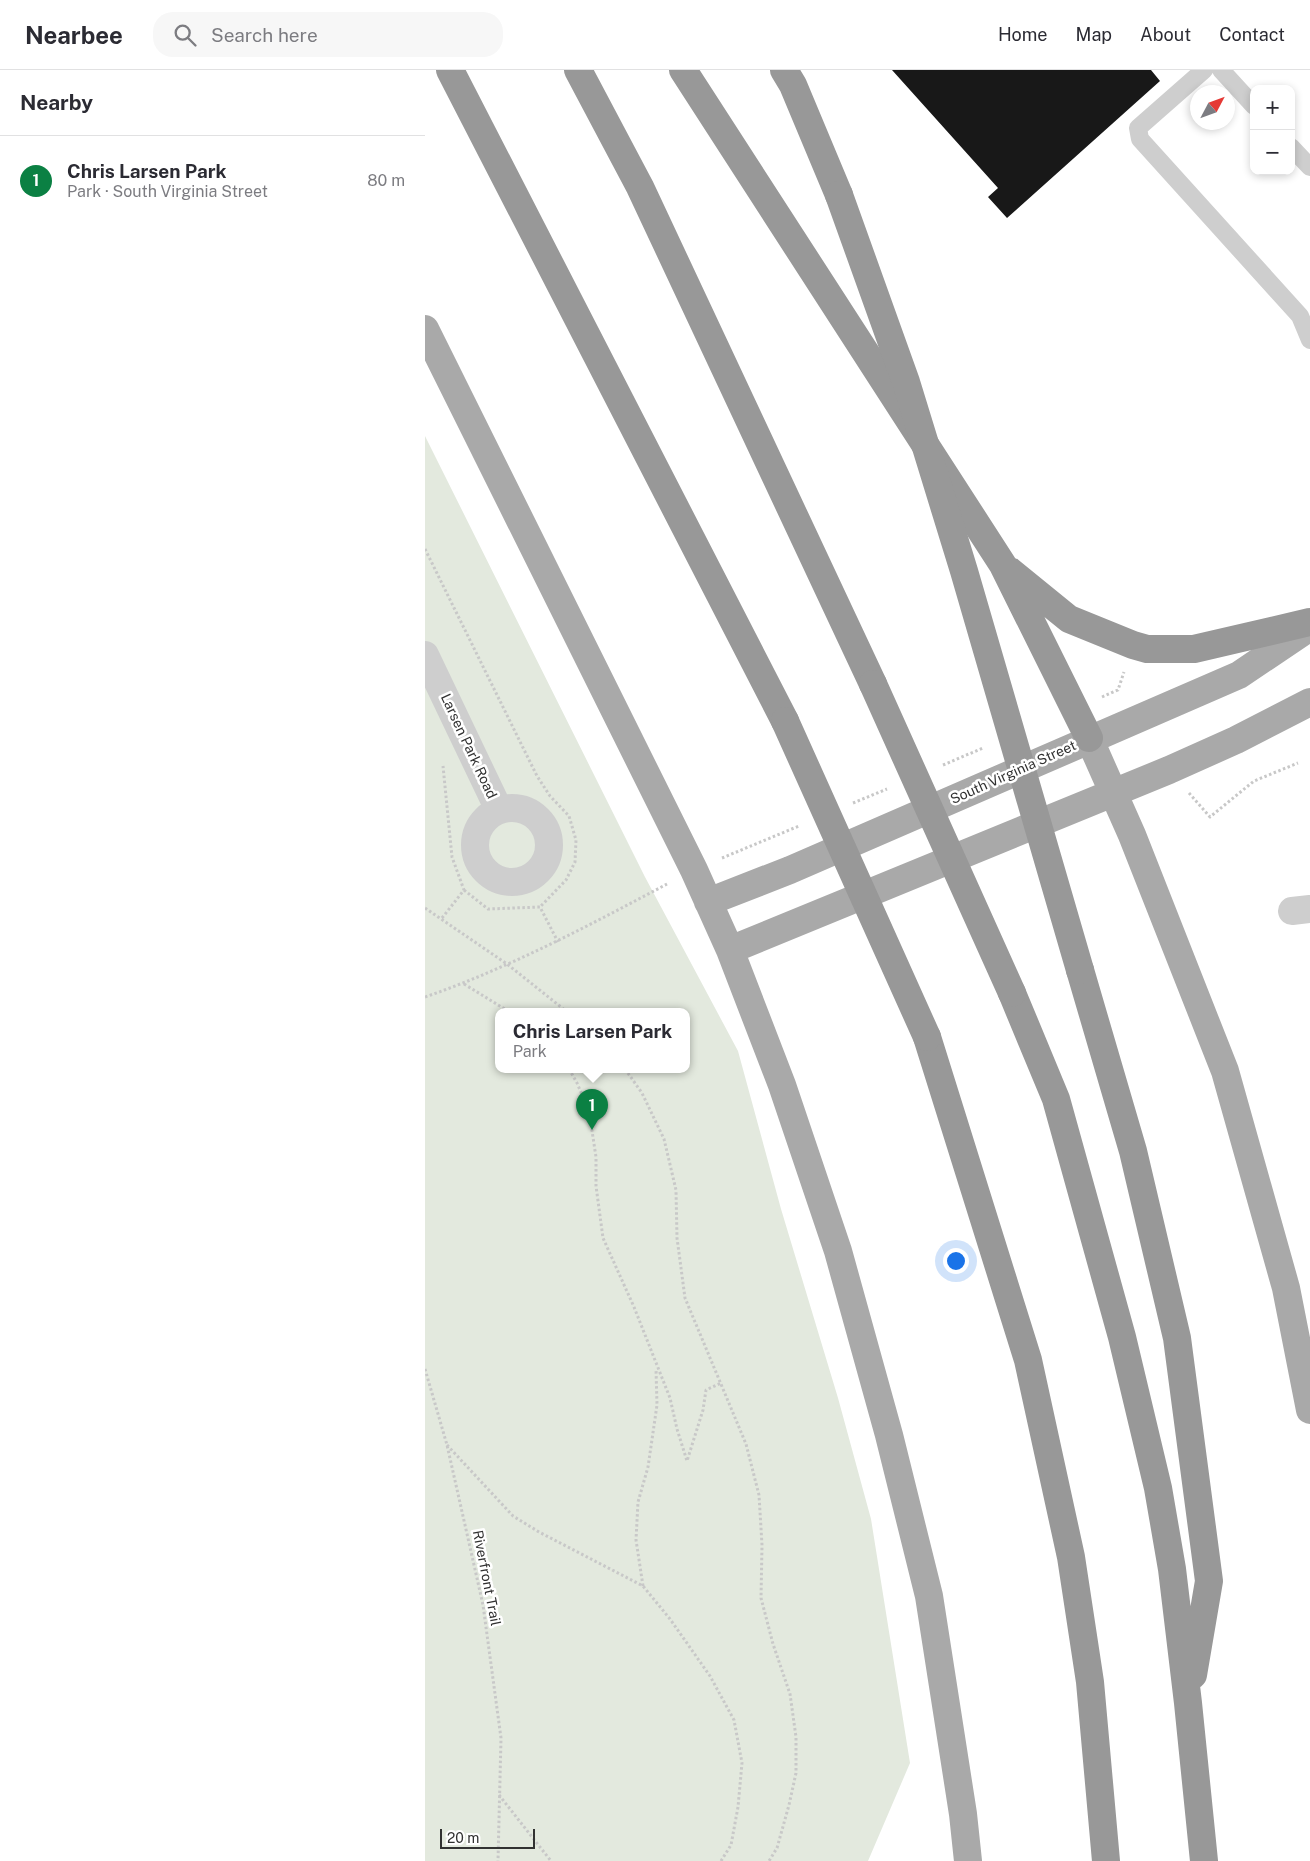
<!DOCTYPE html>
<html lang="en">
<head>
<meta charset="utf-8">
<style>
  :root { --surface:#fff; --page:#f7f7f7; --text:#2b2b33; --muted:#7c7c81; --line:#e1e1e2; --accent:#0b8043 }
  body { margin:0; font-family:"Public Sans",sans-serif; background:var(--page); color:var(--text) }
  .controls { position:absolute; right:15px; top:15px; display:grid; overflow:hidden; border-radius:10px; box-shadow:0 2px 8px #0003 }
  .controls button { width:45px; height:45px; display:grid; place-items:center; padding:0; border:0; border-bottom:1px solid var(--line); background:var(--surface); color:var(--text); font:25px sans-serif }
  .compass { position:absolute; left:765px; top:15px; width:45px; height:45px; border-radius:50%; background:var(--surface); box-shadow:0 2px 8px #0003; rotate:49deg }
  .scale { position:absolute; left:15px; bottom:12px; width:95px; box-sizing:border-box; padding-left:5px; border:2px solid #313131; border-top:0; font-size:14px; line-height:18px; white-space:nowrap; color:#313131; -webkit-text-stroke:4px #fff; paint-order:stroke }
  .you { position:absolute; left:530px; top:1190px; width:18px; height:18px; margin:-12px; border:4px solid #fff; border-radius:50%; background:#1a73e8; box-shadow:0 0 0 8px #1a73e833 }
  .badge { display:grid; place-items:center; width:32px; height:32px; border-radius:50%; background:var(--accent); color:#fff; font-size:16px; font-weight:700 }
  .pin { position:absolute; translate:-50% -41px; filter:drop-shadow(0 1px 2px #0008) }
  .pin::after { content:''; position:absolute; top:26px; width:18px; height:15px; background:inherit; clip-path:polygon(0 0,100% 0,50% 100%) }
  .popup { position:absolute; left:70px; top:938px; width:195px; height:65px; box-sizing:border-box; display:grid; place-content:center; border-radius:10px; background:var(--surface); filter:drop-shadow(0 1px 4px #0005); font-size:16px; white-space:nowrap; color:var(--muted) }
  .popup b { font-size:19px; color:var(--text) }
  .popup::after { content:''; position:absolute; left:50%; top:100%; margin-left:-10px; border:10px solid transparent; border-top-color:var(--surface) }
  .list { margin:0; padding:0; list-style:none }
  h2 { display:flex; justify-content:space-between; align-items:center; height:65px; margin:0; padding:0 20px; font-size:21px }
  h2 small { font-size:16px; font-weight:400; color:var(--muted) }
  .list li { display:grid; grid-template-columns:32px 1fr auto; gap:15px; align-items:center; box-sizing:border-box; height:90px; padding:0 20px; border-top:1px solid var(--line) }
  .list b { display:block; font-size:19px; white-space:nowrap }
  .list p { margin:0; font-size:16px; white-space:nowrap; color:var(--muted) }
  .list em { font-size:16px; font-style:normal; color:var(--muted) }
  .icon { flex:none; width:28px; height:28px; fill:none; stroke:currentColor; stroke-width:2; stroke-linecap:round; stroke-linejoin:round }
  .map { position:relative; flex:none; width:885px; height:1791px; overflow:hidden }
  header { display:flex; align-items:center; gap:30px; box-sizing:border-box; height:70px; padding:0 25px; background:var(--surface); border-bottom:1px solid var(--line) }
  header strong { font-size:24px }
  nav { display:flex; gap:28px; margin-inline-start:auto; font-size:18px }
  .search { width:350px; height:45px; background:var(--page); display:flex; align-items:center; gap:12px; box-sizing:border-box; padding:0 18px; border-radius:20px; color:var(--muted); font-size:19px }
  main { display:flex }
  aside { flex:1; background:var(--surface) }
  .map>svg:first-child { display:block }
</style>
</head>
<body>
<header>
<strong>Nearbee</strong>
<div class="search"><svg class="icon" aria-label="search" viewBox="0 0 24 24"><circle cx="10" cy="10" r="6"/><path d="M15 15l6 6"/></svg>Search here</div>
<nav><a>Home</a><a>Map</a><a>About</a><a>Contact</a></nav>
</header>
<main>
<aside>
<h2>Nearby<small></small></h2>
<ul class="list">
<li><span class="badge">1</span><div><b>Chris Larsen Park</b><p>Park · South Virginia Street</p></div><em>80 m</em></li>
</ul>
</aside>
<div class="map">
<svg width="885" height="1791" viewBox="0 0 885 1791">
  <rect width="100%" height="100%" fill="#fff"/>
  <path fill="#e3e9de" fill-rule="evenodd" d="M0,366l220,441 93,174 43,158 57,189 33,121 39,244 -42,98h-443zM73,941h188v58h-188z"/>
  <path fill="#181818" d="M467,0h259l9,11 -153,137 -19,-21 10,-9z"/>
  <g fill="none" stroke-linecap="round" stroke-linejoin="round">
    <path stroke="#c8c8c8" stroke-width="3" stroke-dasharray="2.5 2.5" stroke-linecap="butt" d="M0,479l112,227 13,20 19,20 7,24 -1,22 -9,18 -26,27
      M677,627l16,-7 6,-18
      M518,695l40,-17
      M764,723l21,24 44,-36 44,-18
      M428,733l34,-14
      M297,788l77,-32
      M39,820l24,19 52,-2 18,35
      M0,838l82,56 59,47
      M17,848l22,-28 -12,-33 -9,-91
      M39,914l44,27
      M0,927c84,-29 163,-71 242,-113
      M144,999l8,14 12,28 7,46v29l7,52 31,69 36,91 7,31 10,32 16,-51 3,-20 15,-7
      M200,999l17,24 22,46 12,51 1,48 8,60 61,146 13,51 3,50 -1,53 12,46 17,50 6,43v36l-7,32 -12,43 -8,13
      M0,1299l22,76 36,160 18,133 -3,123
      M22,1375l66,71 26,16 104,54 27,33 40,57 24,44 8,43 -4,44 -7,38 -10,16
      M218,1516l-7,-46 2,-38 10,-35 9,-62 -1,-36
      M74,1725l52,66"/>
    <path stroke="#cecece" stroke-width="18" d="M779,0l-66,58 2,11 160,177 10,24
      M796,0l33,36
      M866,77l19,20"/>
    <path stroke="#cecece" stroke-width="28" d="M0,585l74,155
      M50 775a37 37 0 1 1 74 0a37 37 0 1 1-74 0Z
      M867,841l18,-2"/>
    <path stroke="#a9a9a9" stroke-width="28" d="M0,259l269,541 36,80 52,135 56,166 51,184 40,161 34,218 5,47
      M664,668l43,97 93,236 61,217 24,122
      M283,832l82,-32 449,-195 71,-48
      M305,880l439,-180 67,-30 74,-38"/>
    <path stroke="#989898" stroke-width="28" d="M25,0l335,651
      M153,0l62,117 233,497
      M258,0l320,495 86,173
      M359,0l9,15 46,110
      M585,501l59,48 64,26 14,4h47l116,-27
      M655,900l53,181 44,187 32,243 -16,94
      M587,923l44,106 66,238 36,151 14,81 16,134 16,158
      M502,967l101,323 43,197 19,125 16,179"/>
    <path stroke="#989898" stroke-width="28" d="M414,125l67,187 58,189 116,399
      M448,614l139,309
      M360,651l142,316"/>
  </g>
  <g text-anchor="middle" stroke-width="5" stroke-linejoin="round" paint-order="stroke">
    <g font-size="14" fill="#313131" stroke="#fff">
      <text transform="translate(44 676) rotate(65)" y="5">Larsen Park Road</text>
      <text transform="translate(588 702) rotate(-24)" y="5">South Virginia Street</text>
      <text transform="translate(62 1508) rotate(79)" y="5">Riverfront Trail</text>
    </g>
  </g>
</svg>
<div class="controls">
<button>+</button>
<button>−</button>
</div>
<svg class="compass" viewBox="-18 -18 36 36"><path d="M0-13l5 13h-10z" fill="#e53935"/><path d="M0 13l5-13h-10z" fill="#7c7c81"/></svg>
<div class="scale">20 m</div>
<div class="you"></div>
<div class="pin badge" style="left:167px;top:1060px">1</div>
<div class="popup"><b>Chris Larsen Park</b>Park</div>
</div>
</main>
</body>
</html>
